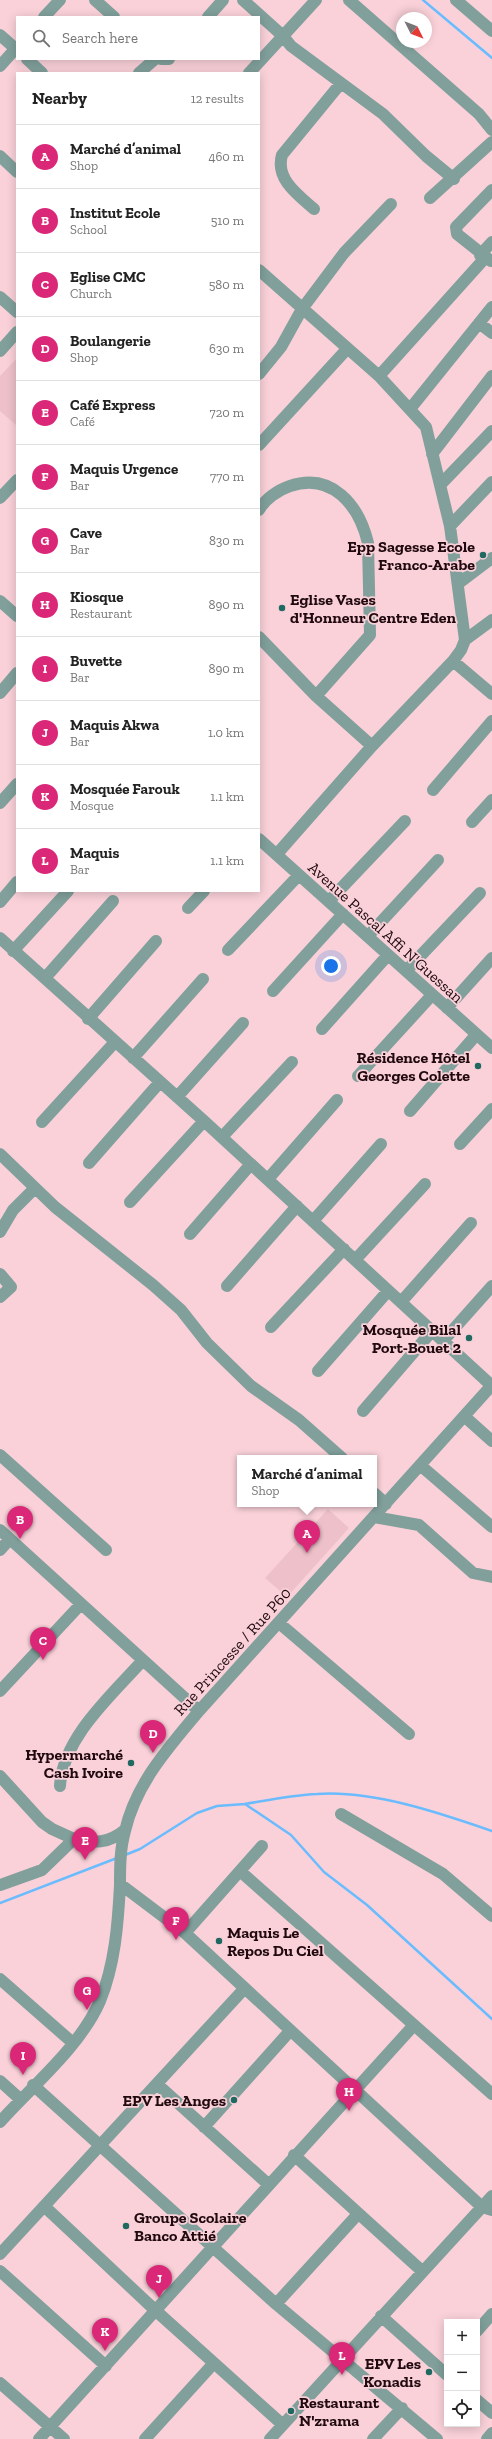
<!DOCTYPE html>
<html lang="en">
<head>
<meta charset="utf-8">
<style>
  :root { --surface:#fff; --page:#f6f6f6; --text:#222; --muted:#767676; --line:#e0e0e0; --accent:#db2777 }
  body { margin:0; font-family:"Zilla Slab",serif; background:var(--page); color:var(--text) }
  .controls { position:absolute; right:12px; bottom:12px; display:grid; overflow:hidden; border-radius:0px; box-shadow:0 2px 10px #0003 }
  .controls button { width:36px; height:36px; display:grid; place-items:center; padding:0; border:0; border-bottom:1px solid var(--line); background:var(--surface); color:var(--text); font:20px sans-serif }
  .compass { position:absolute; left:396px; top:12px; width:36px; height:36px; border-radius:50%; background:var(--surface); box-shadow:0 2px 10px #0003; rotate:132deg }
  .you { position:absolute; left:331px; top:966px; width:14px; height:14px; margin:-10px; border:3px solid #fff; border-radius:50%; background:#1a73e8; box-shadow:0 0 0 6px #1a73e833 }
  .badge { display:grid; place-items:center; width:26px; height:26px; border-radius:50%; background:var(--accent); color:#fff; font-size:13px; font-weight:700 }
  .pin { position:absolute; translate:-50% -33px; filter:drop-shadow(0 1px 2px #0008) }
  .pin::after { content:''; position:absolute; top:21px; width:14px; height:12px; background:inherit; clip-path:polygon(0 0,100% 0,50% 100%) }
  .popup { position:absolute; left:237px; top:1455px; width:140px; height:52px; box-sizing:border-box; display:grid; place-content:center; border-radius:0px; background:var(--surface); filter:drop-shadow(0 1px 3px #0005); font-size:13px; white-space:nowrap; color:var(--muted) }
  .popup b { font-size:15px; color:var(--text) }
  .popup::after { content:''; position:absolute; left:50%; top:100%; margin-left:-8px; border:8px solid transparent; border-top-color:var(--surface) }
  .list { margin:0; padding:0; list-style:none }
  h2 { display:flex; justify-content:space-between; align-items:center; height:52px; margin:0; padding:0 16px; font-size:17px }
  h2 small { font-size:13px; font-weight:400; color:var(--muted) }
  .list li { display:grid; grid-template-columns:26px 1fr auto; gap:12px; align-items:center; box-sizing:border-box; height:64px; padding:0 16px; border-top:1px solid var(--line) }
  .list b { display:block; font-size:15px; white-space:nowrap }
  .list p { margin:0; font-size:13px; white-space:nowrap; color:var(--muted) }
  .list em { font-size:13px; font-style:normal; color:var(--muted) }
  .icon { flex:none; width:22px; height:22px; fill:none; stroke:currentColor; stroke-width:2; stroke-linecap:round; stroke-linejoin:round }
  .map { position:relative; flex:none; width:492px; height:2439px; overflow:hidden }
  .search { position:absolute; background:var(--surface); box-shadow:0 2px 10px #0003; left:16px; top:16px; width:244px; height:44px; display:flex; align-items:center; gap:10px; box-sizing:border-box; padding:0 14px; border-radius:0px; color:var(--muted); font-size:15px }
  .panel { position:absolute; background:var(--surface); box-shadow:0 2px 10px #0003; left:16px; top:72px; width:244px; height:820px; border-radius:0px }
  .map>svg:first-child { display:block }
</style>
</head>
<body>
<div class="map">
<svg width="492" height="2439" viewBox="0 0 492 2439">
  <rect width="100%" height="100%" fill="#fad1d9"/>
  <path fill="#eec1ca" d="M17,358v68l-17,-15v-35z
    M328,1509l21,19 -62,69 -22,-19z"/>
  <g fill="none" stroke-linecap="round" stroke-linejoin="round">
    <path stroke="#6abcfe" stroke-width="2.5" d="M423,0l69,58
      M245,1804c24,-4 48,-9 72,-10 56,-4 123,19 175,37
      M125,1855l15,-6 57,-36 20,-7 28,-2 46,31 33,37 43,33 125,114
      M0,1903l117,-45"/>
    <path stroke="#81a09b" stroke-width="12" d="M95,0l19,17
      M243,0l40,36 8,10 92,68 43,42 28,23
      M349,0l130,114 13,16
      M456,0l36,31
      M44,17l16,-17
      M208,17l15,-17
      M0,35l17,15
      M27,59l15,14
      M161,59h8
      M0,66l17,-19
      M139,73l16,-14
      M249,73l67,-73
      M0,156l17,16
      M430,198l62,-56
      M314,209c-16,-14 -39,-30 -32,-54l59,-72
      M480,255l12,-13
      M491,261l-34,-27 -1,-7 36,-37
      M259,270l120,106 47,51 24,99 15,114 -4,10 -8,11 -81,85 -95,108
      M0,297l17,15
      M479,323l13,10
      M0,351l17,-19
      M259,374l22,-27 21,-38 42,-56 47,-49
      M379,376l106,-118
      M410,409l82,-102
      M259,445l88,-96
      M432,454l60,-78
      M441,484l51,-53
      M0,498l17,-18
      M259,510c6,-11 19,-20 31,-24 42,-14 69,19 78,57l2,92 -54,61
      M450,526l42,-44
      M459,583l33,-25
      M0,601l17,15
      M259,637l57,59 56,50
      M465,640l27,-20
      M453,661l39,33
      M0,693l17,-20
      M433,790l59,-69
      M0,803l17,-19
      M472,822l20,-22
      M259,839l233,209
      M329,901l76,-80
      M0,902l17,-20
      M188,908l16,-17
      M368,936l70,-76
      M0,938l204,183 288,265
      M228,950l71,-75
      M13,951l55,-60
      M406,971l74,-78
      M45,978l68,-77
      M273,991l70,-77
      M447,1008l45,-50
      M88,1019l68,-78
      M322,1029l66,-74
      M133,1058l70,-79
      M358,1076l74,-81
      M177,1097l66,-74
      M410,1111l66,-76
      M42,1122l73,-80
      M222,1137l70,-75
      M460,1144l32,-35
      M0,1154l55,53 98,78 28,25 26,33 44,43 48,34 43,38
      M89,1163l71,-81
      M268,1179l69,-79
      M130,1202l74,-81
      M313,1221l68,-77
      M0,1232l13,-22 22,-22
      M190,1234l61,-70
      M355,1260l70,-76
      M0,1274l11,13 -11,10
      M227,1286l70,-80
      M401,1302l70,-79
      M271,1327l73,-78
      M443,1341l49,-55
      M318,1371l70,-80
      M363,1411l69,-80
      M464,1416l28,25
      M0,1455l106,95
      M420,1465l72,62
      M374,1493l12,11
      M374,1517l45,8 54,48 19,4
      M0,1530l199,181
      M0,1550l10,-11
      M279,1623l130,111
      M0,1691l81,-87
      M0,1776l42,46 10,7 22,10
      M60,1786c3,-49 52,-91 83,-126
      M341,1814l102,60 49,42
      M240,1871l252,223
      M120,1884l65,49 297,274 10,3
      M0,1885l42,-15 32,-31c21,4 34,5 51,-9
      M185,1933l77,-87
      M0,1979l73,64
      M0,2081l20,18
      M33,2085l243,219 161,135
      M158,2085l110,99
      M0,2122c33,-37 80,-75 100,-121 15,-37 18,-77 20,-116 0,-18 0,-36 5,-54 11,-48 44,-84 74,-120l293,-326
      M204,2127l86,-96
      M294,2155l128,116
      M44,2206l111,104 128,115
      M0,2254l244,-265
      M0,2271l106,95
      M276,2304l82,-90
      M381,2316l66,59
      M477,2331l15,-17
      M0,2383l64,56
      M477,2400l15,13
      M39,2439l375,-414
      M145,2439l69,-76
      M270,2439l222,-243
      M373,2439l29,-31
      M487,2439l5,-6"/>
  </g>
  <g fill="#206961" stroke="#fad1d9" stroke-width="1.5">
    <circle cx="483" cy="555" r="4"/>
    <circle cx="282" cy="608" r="4"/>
    <circle cx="478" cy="1066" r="4"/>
    <circle cx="469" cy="1338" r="4"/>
    <circle cx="131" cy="1763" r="4"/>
    <circle cx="219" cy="1941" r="4"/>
    <circle cx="234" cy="2100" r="4"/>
    <circle cx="126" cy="2226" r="4"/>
    <circle cx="429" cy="2372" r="4"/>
    <circle cx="291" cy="2411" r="4"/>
  </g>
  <g text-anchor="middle" stroke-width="3.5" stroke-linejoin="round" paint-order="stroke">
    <g font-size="16" font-weight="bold" fill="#20090f" stroke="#fad1d9" text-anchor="end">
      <text x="475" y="552">Epp Sagesse Ecole<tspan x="475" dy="18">Franco-Arabe</tspan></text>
      <text x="290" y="605" text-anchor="start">Eglise Vases<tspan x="290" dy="18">d'Honneur Centre Eden</tspan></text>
      <text x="470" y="1063">Résidence Hôtel<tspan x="470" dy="18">Georges Colette</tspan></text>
      <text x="461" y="1335">Mosquée Bilal<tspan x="461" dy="18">Port-Bouet 2</tspan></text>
      <text x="123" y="1760">Hypermarché<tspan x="123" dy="18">Cash Ivoire</tspan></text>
      <text x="227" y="1938" text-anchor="start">Maquis Le<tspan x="227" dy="18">Repos Du Ciel</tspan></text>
      <text x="226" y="2106">EPV Les Anges</text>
      <text x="134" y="2223" text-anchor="start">Groupe Scolaire<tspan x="134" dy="18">Banco Attié</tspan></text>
      <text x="421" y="2369">EPV Les<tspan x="421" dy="18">Konadis</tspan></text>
      <text x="299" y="2408" text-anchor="start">Restaurant<tspan x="299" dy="18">N'zrama</tspan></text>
    </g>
    <g font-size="16" fill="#20090f" stroke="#fad1d9">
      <text transform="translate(386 932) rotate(42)" y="6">Avenue Pascal Affi N'Guessan</text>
      <text transform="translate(232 1651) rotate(-48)" y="6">Rue Princesse / Rue P60</text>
    </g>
  </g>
</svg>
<div class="controls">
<button>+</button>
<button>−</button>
<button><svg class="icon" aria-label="locate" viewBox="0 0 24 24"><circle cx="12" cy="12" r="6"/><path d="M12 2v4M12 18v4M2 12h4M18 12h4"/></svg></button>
</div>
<svg class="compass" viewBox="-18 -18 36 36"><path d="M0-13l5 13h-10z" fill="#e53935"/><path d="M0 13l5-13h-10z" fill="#767676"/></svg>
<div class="you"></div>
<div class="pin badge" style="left:307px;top:1553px">A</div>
<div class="popup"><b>Marché d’animal</b>Shop</div>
<div class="pin badge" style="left:20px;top:1539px">B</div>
<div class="pin badge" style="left:43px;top:1660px">C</div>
<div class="pin badge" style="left:153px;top:1753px">D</div>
<div class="pin badge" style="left:85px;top:1860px">E</div>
<div class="pin badge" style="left:176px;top:1940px">F</div>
<div class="pin badge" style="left:87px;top:2010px">G</div>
<div class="pin badge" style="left:349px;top:2111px">H</div>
<div class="pin badge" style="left:23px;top:2075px">I</div>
<div class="pin badge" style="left:159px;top:2298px">J</div>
<div class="pin badge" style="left:105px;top:2351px">K</div>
<div class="pin badge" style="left:342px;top:2375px">L</div>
<div class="search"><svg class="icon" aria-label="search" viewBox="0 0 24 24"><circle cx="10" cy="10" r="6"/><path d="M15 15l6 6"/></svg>Search here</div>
<section class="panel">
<h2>Nearby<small>12 results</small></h2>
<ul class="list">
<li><span class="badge">A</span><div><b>Marché d’animal</b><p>Shop</p></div><em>460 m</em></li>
<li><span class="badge">B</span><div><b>Institut Ecole</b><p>School</p></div><em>510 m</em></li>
<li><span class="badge">C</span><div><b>Eglise CMC</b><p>Church</p></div><em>580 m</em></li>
<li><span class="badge">D</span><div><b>Boulangerie</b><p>Shop</p></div><em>630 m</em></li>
<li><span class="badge">E</span><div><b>Café Express</b><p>Café</p></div><em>720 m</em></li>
<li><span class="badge">F</span><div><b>Maquis Urgence</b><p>Bar</p></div><em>770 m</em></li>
<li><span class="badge">G</span><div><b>Cave</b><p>Bar</p></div><em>830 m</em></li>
<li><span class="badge">H</span><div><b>Kiosque</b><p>Restaurant</p></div><em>890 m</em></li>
<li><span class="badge">I</span><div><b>Buvette</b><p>Bar</p></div><em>890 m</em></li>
<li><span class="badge">J</span><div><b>Maquis Akwa</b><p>Bar</p></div><em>1.0 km</em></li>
<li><span class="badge">K</span><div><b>Mosquée Farouk</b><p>Mosque</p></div><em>1.1 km</em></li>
<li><span class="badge">L</span><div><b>Maquis</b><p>Bar</p></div><em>1.1 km</em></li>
</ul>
</section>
</div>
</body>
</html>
